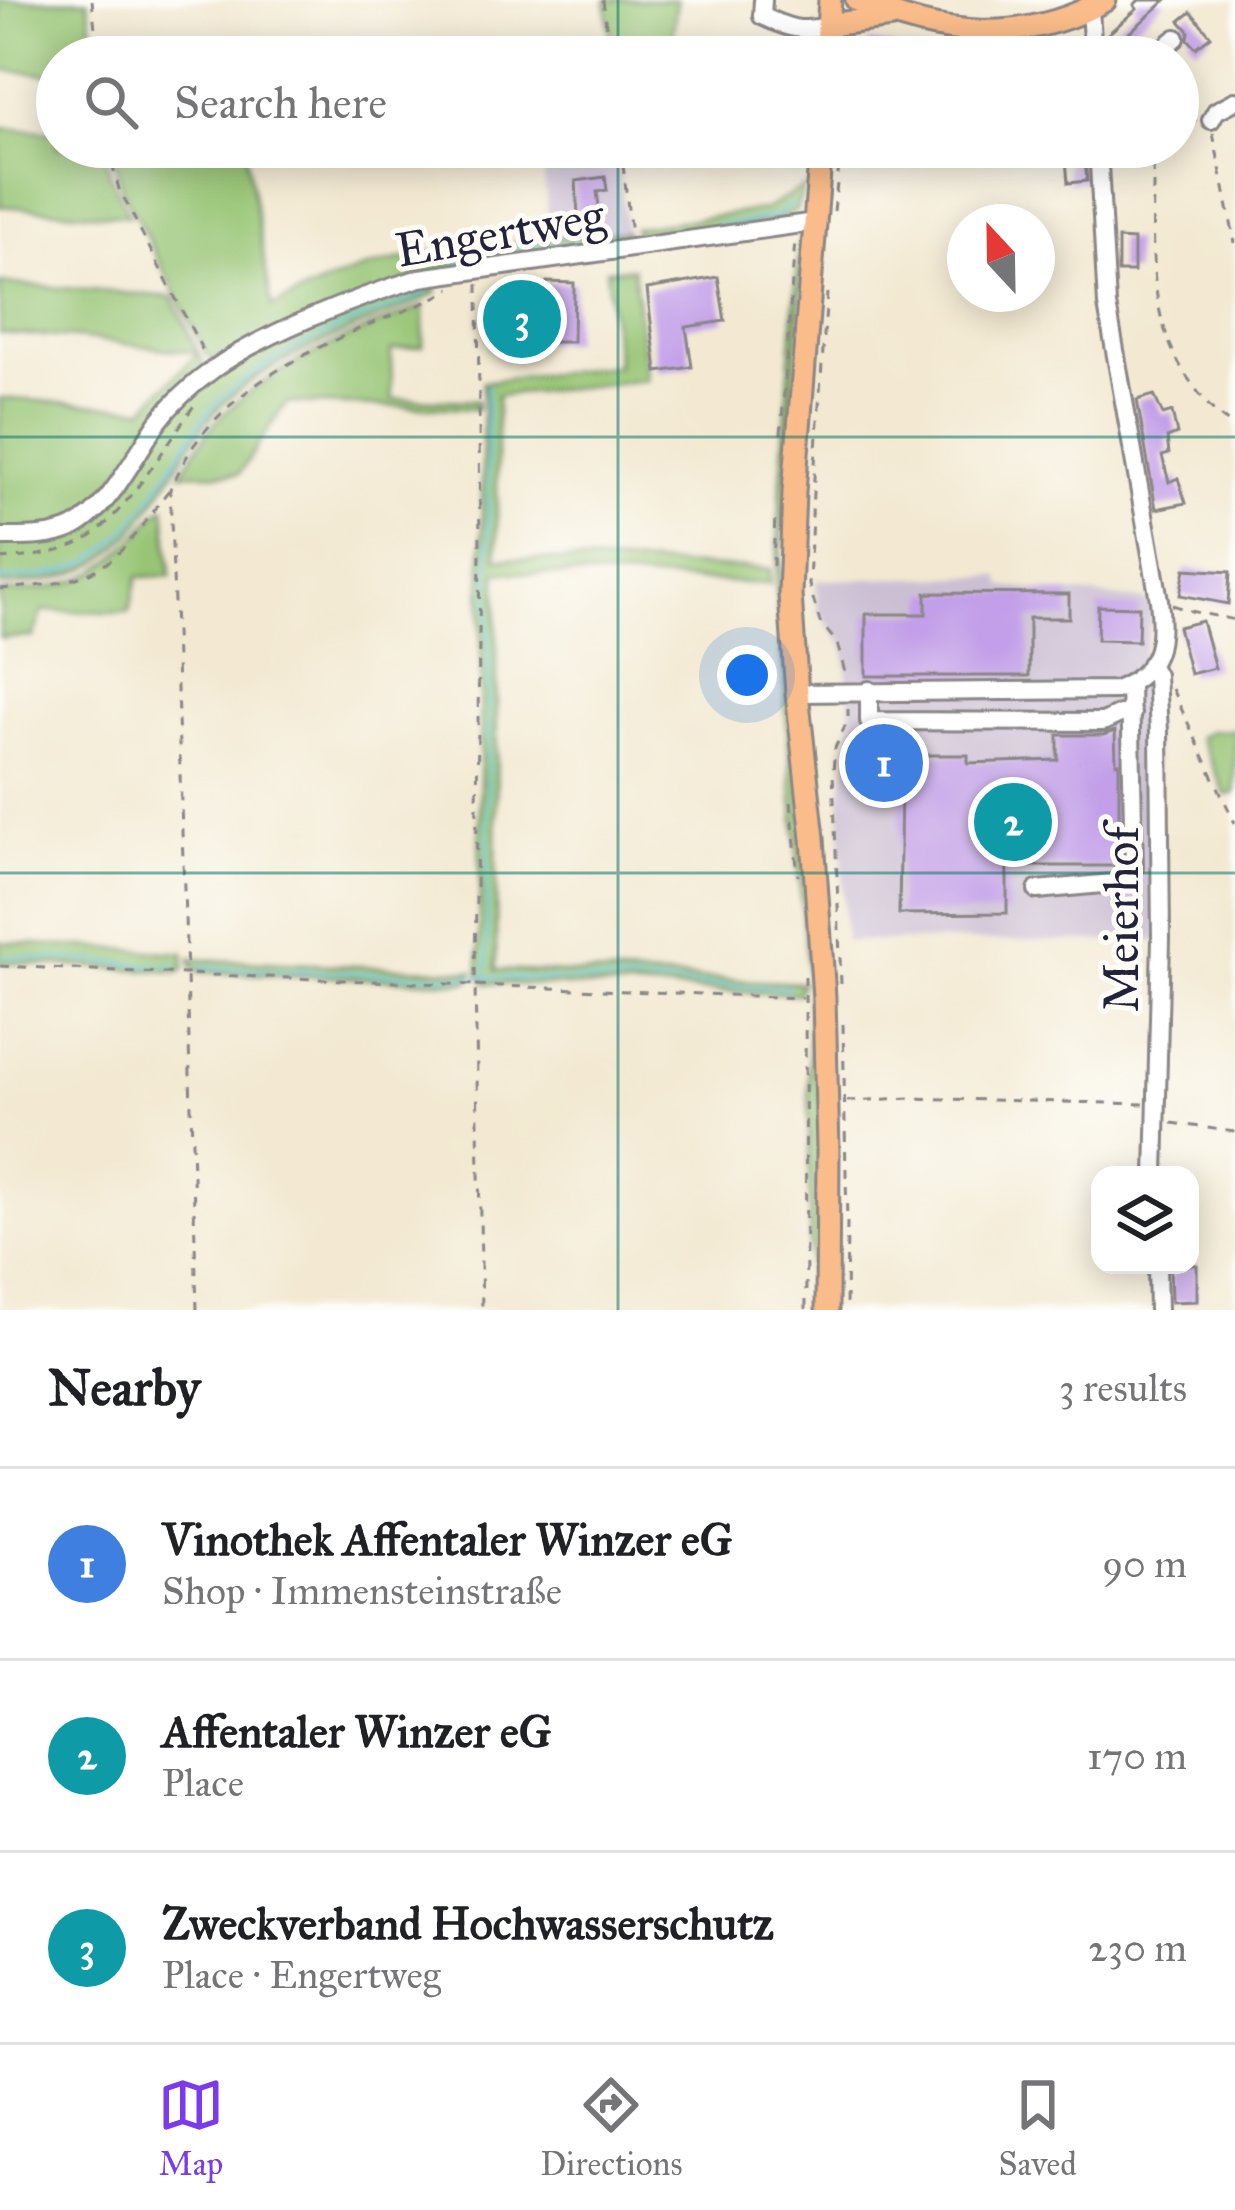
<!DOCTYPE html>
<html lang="en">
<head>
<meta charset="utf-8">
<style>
  :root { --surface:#fff; --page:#f2f2f2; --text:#202124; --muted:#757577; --line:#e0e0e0; --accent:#7c3aed }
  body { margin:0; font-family:"IM FELL Great Primer",serif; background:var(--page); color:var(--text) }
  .controls { position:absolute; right:36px; bottom:36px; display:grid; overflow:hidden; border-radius:24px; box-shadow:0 6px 30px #0003 }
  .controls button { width:108px; height:108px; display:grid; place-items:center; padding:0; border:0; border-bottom:3px solid var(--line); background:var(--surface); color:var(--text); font:60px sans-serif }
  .compass { position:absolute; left:947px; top:204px; width:108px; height:108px; border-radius:50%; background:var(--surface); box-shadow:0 6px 30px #0003; rotate:338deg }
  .you { position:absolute; left:747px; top:675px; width:42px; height:42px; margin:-30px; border:9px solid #fff; border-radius:50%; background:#1a73e8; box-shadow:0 0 0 18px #1a73e833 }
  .badge { display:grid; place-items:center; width:78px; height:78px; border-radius:50%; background:var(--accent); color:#fff; font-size:39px; font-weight:700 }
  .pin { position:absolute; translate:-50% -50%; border:6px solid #fff; box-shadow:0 3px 12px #0006 }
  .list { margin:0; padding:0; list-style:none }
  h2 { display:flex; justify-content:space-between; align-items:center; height:156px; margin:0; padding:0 48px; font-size:51px }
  h2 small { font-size:39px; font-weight:400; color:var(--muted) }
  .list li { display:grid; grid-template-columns:78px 1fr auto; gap:36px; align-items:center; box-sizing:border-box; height:192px; padding:0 48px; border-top:3px solid var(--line) }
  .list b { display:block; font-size:45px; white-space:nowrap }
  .list p { margin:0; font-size:39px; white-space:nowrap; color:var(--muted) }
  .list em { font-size:39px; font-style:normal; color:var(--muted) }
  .icon { flex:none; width:66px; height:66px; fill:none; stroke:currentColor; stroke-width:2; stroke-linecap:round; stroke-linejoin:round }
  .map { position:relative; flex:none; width:1235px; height:1310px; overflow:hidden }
  .search { position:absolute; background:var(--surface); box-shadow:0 6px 30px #0003; left:36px; right:36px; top:36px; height:132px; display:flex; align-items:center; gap:30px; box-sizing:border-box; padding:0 42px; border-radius:66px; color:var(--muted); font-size:45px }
  .sheet { height:732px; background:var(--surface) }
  nav { display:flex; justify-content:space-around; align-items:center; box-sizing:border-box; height:168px; border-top:3px solid var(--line); background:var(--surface); font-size:33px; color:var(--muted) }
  nav a { display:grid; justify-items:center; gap:6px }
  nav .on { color:var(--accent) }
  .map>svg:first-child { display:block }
</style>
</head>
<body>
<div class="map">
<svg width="1235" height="1310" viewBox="0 0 1235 1310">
  <rect width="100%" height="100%" fill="#fdfcf7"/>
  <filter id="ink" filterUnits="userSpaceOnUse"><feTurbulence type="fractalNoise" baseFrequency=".00833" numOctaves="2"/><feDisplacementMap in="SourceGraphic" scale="24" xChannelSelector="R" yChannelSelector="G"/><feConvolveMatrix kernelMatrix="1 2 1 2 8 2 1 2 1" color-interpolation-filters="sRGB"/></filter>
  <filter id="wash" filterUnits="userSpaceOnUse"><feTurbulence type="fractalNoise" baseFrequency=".004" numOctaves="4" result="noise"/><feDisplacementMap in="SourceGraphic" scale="48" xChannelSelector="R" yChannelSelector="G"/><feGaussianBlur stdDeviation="2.7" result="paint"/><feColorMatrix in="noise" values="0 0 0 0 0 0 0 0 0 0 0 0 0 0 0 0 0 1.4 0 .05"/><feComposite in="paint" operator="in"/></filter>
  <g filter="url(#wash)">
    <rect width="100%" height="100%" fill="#f3e9d2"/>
    <path fill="#ccbfd4" d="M617,147l9,84 -75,9 -9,-78 49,-6v-7z
      M999,576l5,11 141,13 8,9 -11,50 11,25 5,257h-313l-5,-138 12,-83 -8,-74 -26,-35 -2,-31z"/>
    <path fill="#97c574" stroke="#5c7458" stroke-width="3" d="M0,0h88l8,57h-39v18l-57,-5z
      M606,0h71l-7,57h-57z
      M0,128l57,4v15h48l5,28 19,41 -129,-10z
      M111,147h134l27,160c40,-18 79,-37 122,-46 76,-18 155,-21 232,-30v9l-5,5 -182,25 -225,90 -7,-5 -85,-166z
      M804,187l-8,24 -23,11 -134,19 -5,-13 132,-19z
      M800,231h4l2,4 -25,322 1,45 25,255 13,248 -2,205h-8l-2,-325 -32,-397 5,-110z
      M633,268l14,112 -150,16v162l273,11v15l-273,-12 -1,398 306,13 -4,11 -312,-11 -7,-7 4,-594 134,-17 -11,-95z
      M433,279l3,14c-70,35 -155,56 -213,111 -18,17 -31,38 -44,59 -56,87 -70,115 -179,123v-44l76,-12c33,-41 64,-86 100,-123 63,-65 172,-99 257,-128z
      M0,283l172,14 32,68 -1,7 -110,136 -32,18 -61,7v-135l144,10 54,-55 -120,-15 -78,-5z
      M424,306l-1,40 -32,4 1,49 85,2v8l-191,-6 -47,71 -58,-1c14,-21 26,-44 44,-61 56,-51 130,-78 199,-106z
      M165,507l6,69 -33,1 -9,35 -86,-1 -10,26 -33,1v-45c86,-6 106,-19 160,-84z
      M1235,730v63l-9,2 -27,-58 11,-6z
      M0,942l184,11v16l-4,3 -180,-10z
      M190,959l283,12 -4,10 -7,1 -263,-10 -6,-3z"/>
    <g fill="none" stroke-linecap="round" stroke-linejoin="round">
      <path stroke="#5ebfdc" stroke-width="3" d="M642,236l122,-17 11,-3 17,-13
        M455,264l9,-10 157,-16
        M0,580c25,-2 49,-4 73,-12 46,-15 81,-74 106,-113 13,-21 26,-43 45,-59 56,-49 129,-74 198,-101l10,-9
        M0,956l179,10
        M198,967l592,21
        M487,978l2,-399 -2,-194"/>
    </g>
    <g id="blocks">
      <path fill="#c29fe8" d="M1139,0h27l-38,34 3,3 -12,11 -11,-14 29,-25 -3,-4z
        M1191,12l20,24 -15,12 -8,-9 1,-8 -9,-10z
        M868,42l57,10 -1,5h-58z
        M1065,147h10l1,15h9l2,19 -19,2z
        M605,177l2,13 -10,2 3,21 -22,3 -2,-35z
        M1118,239l16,1v32h-16z
        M718,277l7,44 -39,6 6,40 -35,5 -10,-83z
        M547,282l27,1 -1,59h-37v7h-27v-59l38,-1z
        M1154,395l9,20 9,-3 5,22 -10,4 2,16 -7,2 7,26 9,-4 8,25 -30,6 -19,-109z
        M1185,569l45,3 -2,32 -48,-9z
        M926,593l143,1v24h-40v58h-163v-62h60z
        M1098,606l41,1 -1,34 -41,-1z
        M1202,621l13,47 -25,6 -12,-47z
        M1115,731l1,32h3v103h-112v47l-108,1 2,-127h-30v-38h7l-1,-8h25l1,14h65v8l90,-3v-25h45z
        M1170,1265h27v36l-26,1z"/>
    </g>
  </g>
  <g filter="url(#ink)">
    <use href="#blocks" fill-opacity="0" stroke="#8a8686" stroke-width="3"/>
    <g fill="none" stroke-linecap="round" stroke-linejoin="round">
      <defs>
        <path id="minor" d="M763,0l-1,16c23,11 41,18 66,9
          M1090,9l3,48
          M1153,57l23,-19
          M1211,120l5,-9 19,-10
          M0,537c23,0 51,1 72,-9 37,-18 63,-73 86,-106 14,-19 34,-37 53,-51 51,-38 147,-74 209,-93l395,-56
          M1150,664l6,11 3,58 2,206 -6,236
          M869,690v31l234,1 17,-8h12
          M797,693l319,-3c45,-18 48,-48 43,-90l-52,-295 -9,-158
          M1037,890l87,-8 10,-14 -4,-183
          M1157,1265l1,45"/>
        <path id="major" d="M857,0c81,38 168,45 248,0
          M828,25l64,-8
          M826,57l4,-57
          M821,147l-27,345 -4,103 7,98 16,145 11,159 4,153 -1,160"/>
      </defs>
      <use href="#minor" stroke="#8a8686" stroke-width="22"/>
      <use href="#major" stroke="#8a8686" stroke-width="27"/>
      <path stroke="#8a8686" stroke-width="3" stroke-dasharray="9 9" stroke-linecap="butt" d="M92,0l6,57
        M603,0l7,57
        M1178,121l19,-1
        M1213,133l22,110
        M107,147l12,42 87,168
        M621,147l10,88
        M1153,147c2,85 -13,169 42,241 12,16 22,29 40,38
        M834,211l7,-64
        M478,284l2,268 -5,433 328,13
        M827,293l-14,199 -4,93 11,37 17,21 9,33
        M781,434l14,-194
        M0,559c28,-2 56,-4 82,-17 39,-20 86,-100 113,-138
        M773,566l2,-51
        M0,589c35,-3 78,-4 108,-27 24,-18 42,-48 61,-72
        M1172,605l19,6 44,9
        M1172,689l63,134
        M791,802l7,74
        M0,966l187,8 -17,-485c7,-14 14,-28 22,-41 42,-60 109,-94 174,-122 29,-13 59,-20 85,-38
        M805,976l1,334
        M841,984l-8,-212 2,-24 13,-28v-11
        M843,1024l4,199 -1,87
        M847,1101l63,-3 234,6
        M1172,1123l63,9
        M197,1310l-10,-336 288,11 7,325"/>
      <use href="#minor" stroke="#fff" stroke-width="16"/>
      <use href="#major" stroke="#f9bc8a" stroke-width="21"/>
    </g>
  </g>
  <path fill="none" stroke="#0f766e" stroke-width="3" stroke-opacity="0.55" d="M618,0v57M618,147v1163M0,437h1235M0,873h1235"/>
  <g text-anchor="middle" stroke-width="10" stroke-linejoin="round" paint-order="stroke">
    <g font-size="48" fill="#22223b" stroke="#fdfcf7">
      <text transform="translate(500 232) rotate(-10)" y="17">Engertweg</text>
      <text transform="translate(1121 919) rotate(-90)" y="17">Meierhof</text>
    </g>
  </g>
</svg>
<div class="controls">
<button><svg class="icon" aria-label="layers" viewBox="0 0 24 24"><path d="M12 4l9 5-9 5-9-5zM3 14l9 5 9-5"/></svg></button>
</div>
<svg class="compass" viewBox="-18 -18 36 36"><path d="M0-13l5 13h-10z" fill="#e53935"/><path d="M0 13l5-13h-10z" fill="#757577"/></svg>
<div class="you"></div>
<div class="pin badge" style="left:884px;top:763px;background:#3f7fe0">1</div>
<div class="pin badge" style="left:1013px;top:822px;background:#0f9aa8">2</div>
<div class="pin badge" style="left:522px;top:319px;background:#0f9aa8">3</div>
<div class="search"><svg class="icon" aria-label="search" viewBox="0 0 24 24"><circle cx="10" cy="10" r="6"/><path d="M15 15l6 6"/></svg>Search here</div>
</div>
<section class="sheet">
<h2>Nearby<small>3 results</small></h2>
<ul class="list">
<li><span class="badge" style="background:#3f7fe0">1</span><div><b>Vinothek Affentaler Winzer eG</b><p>Shop · Immensteinstraße</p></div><em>90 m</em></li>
<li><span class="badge" style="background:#0f9aa8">2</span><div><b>Affentaler Winzer eG</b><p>Place</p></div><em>170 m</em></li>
<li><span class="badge" style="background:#0f9aa8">3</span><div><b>Zweckverband Hochwasserschutz</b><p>Place · Engertweg</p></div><em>230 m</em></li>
</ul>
</section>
<nav>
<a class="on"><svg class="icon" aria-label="map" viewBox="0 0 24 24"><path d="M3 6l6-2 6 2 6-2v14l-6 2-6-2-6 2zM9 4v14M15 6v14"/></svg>Map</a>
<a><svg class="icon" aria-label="directions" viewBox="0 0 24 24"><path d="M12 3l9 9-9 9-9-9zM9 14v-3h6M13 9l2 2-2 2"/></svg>Directions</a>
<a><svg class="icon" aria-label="saved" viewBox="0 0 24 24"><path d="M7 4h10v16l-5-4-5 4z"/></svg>Saved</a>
</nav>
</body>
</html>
